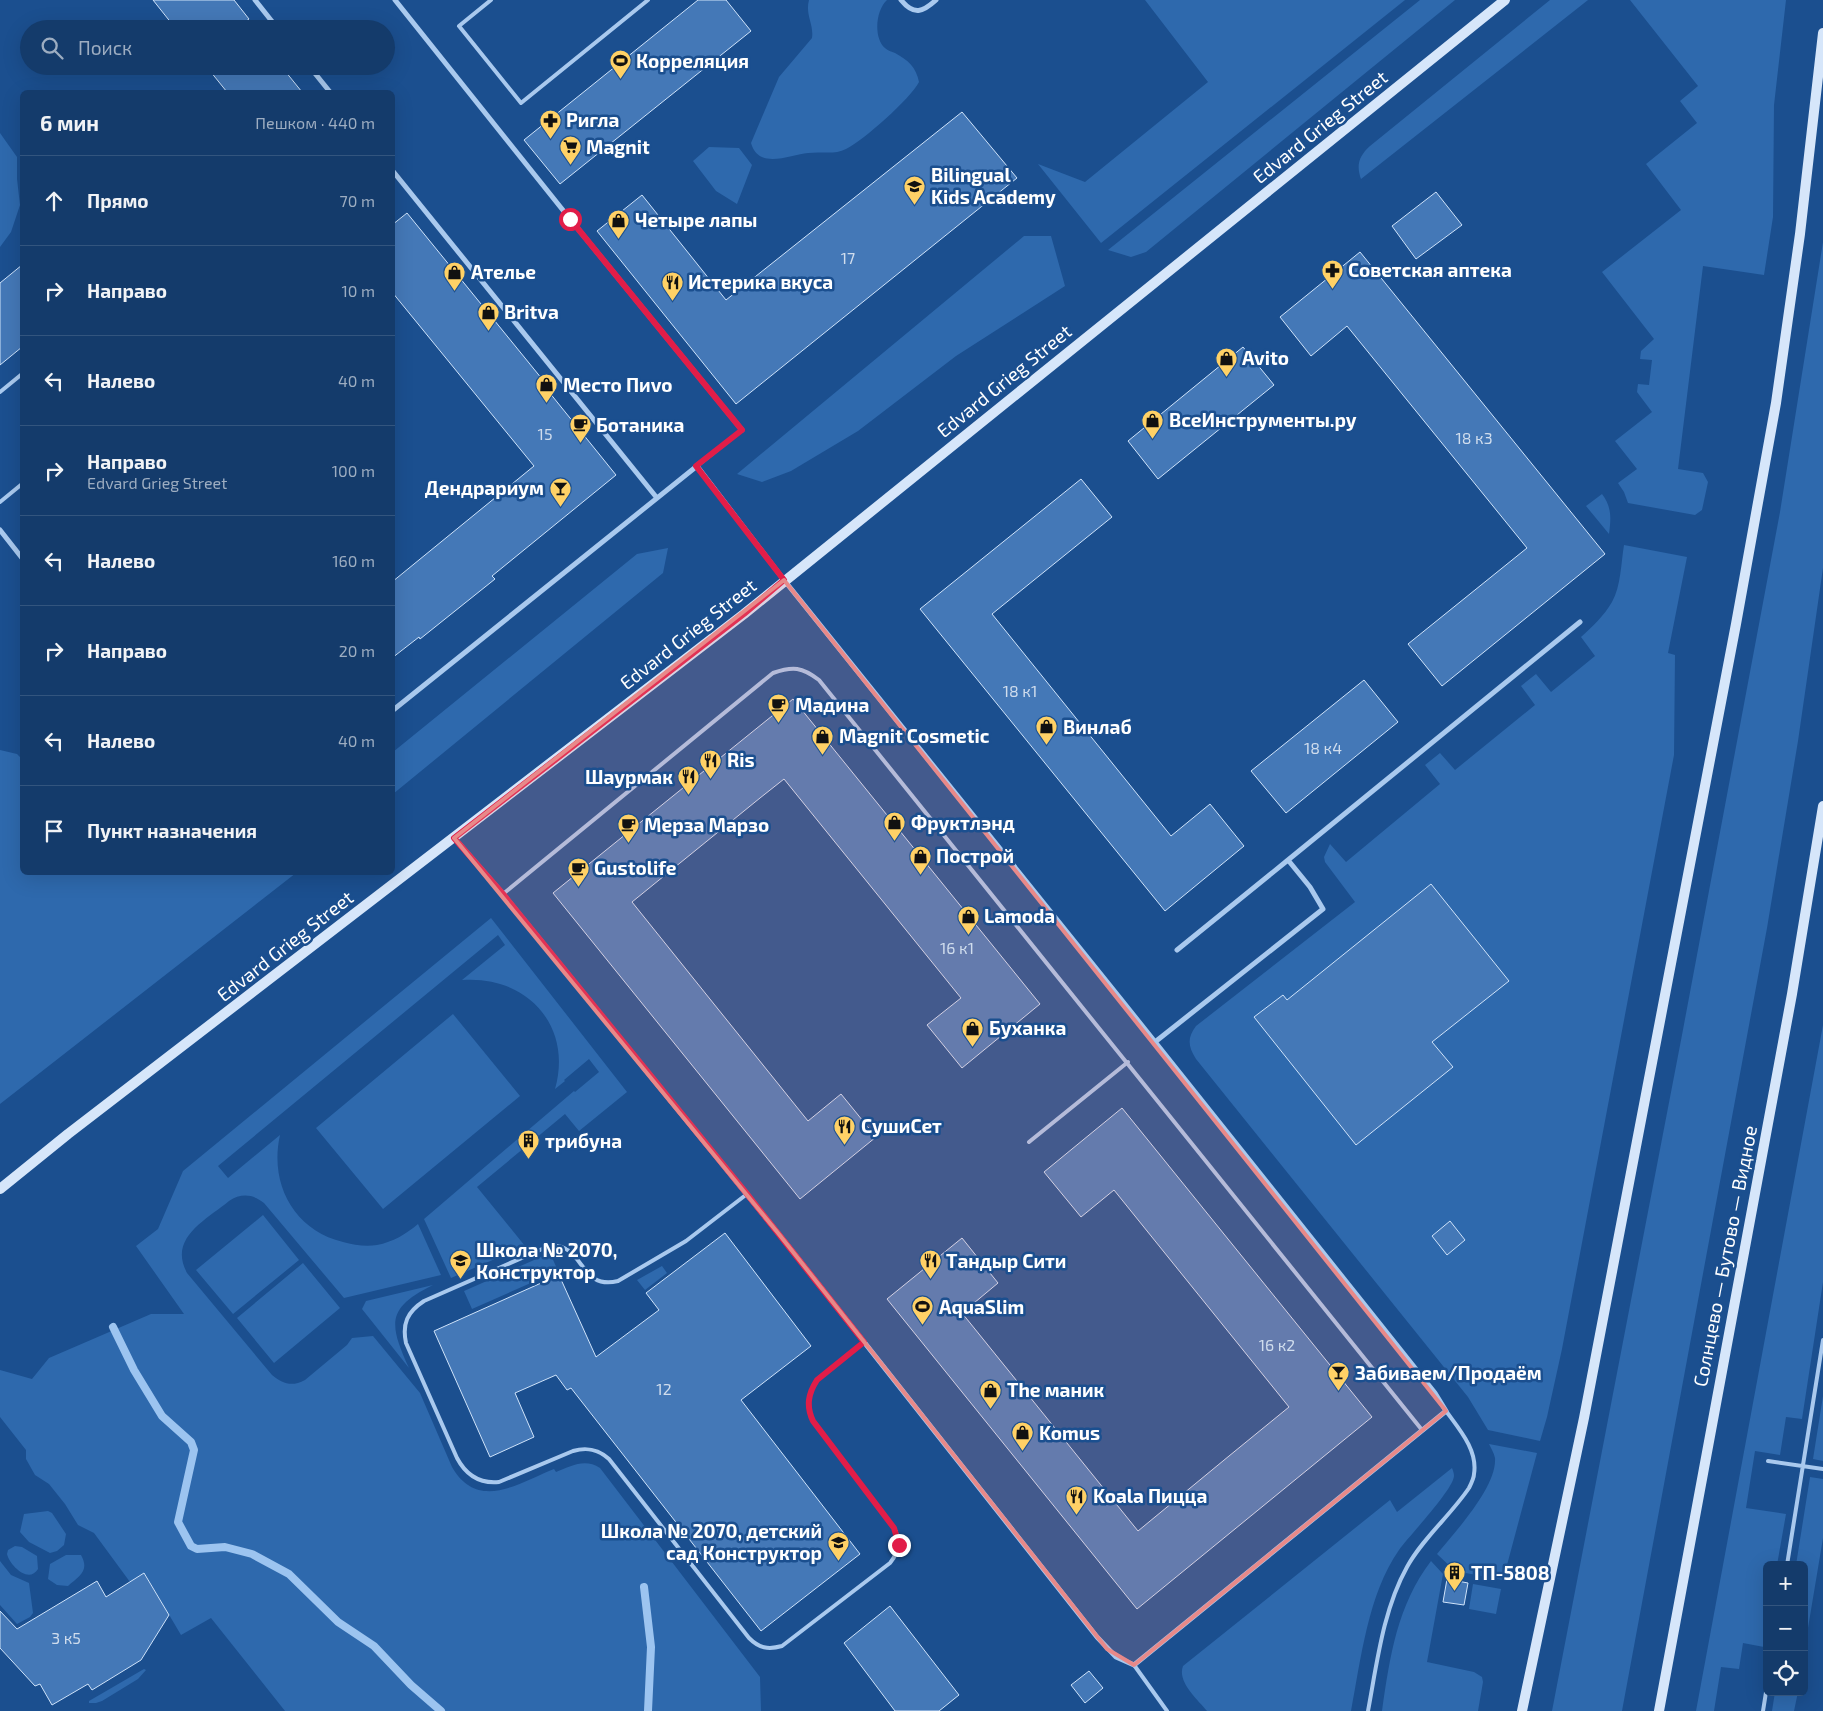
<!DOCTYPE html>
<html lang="ru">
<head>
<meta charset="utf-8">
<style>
  :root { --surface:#143b6b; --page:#214673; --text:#f1f3f6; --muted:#9dadc1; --line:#33557e }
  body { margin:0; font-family:"Exo 2",sans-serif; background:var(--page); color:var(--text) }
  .controls { position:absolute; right:15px; bottom:15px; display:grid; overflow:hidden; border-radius:8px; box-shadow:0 5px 20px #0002 }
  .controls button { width:45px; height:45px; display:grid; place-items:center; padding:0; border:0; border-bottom:1px solid var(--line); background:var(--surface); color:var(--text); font:25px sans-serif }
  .stop { position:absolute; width:15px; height:15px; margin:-11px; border:4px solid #e11d48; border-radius:50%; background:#fff }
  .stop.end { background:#e11d48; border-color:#fff; box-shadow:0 1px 5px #0008 }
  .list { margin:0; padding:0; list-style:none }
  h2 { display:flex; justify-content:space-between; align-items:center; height:65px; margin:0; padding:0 20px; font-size:21px }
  h2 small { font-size:16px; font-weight:400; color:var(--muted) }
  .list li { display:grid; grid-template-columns:32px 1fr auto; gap:15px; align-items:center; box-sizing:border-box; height:90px; padding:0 20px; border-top:1px solid var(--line) }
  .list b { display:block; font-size:19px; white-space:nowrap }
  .list p { margin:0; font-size:16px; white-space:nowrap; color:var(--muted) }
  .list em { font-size:16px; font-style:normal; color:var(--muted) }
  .icon { flex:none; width:28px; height:28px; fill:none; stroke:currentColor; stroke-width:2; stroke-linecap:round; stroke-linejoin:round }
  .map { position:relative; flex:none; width:1823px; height:1711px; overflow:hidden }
  .search { position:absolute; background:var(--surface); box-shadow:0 5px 20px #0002; left:20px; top:20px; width:375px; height:55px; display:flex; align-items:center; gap:12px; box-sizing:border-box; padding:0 18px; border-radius:28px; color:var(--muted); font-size:19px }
  .panel { position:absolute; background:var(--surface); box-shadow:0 5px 20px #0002; left:20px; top:90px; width:375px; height:785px; border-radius:8px }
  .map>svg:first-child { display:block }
</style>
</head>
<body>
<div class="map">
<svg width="1823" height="1711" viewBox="0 0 1823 1711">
  <rect width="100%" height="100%" fill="#1b4f8f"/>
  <path fill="#2e69ad" d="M809,0h78c-11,10 -14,37 -2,48 2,2 7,4 10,5 13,7 21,14 24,29 -9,17 -55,58 -73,67 -11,6 -25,2 -38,4 -17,1 -49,18 -57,-10l28,-66 33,-39c2,-14 -7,-23 -3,-38z
    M1145,0h260l-304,243 -63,-79 47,18 123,-100z
    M1420,0h35l-309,252 -15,5 -23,-7z
    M1550,0h38l-227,179c-5,-14 -2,-23 9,-33z
    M1630,0h156l-12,105 -1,112 -9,58 -61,-9 -25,203 25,4 5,9 -6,28 -7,5 -67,-12 -4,-11 -6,-9 19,-14 -22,-28 37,-29 -15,-20 1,-8 11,1 3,-25 -12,-1 1,-8 13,-12 -52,-67 79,-62 -35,-46 51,-41 -17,-22 18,-15z
    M0,133l17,24v22l3,26 -9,27 -11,15z
    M709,147l30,1 13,17 -15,39 -21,-13 -23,-30z
    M1024,236h27l14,50 -109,70 -98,75 -67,40 -29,11 -25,-8z
    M1823,242v326l-25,173 -31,187 -145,783h-70l130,-676 98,-523z
    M1602,494c10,13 9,25 7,40l-23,-28z
    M1624,545l63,12 -19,96 7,2 -1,100 -112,594 -15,68 -7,24 -52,-11 -20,-33 -272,-338c-8,-13 -9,-21 0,-33l159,-124 -30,-40 -1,-5 6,-13 16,18 94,-78 -15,-19 15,-12 15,17 80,-65 -14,-19 15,-12 15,18 44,-36 -14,-19c11,-10 23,-21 31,-35 9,-16 9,-39 12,-57z
    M668,548l-5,25 -270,221v-42l244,-198z
    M0,750l17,4 5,5v113l274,1 -296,231z
    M491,918l136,174 -48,39 -14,-17 -88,73 48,59 -74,32 -27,-59 150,-128 1,1 24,-20 -10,-13 -25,21 1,1 -10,8c18,-63 -28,-114 -93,-109l43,-35 -7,-10 -280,231 10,12 52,-43c-11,49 14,95 63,107 11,3 23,5 34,3 16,-3 29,-11 41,-21l23,51 -97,23 -80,-95c-11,-9 -23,-10 -35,-2 -23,19 -61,37 -42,72l85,102c11,9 20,12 33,5l42,-35 5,-7 21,-2 47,57 32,74c26,45 67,16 102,2l2,3c15,-6 29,-14 44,-4l160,209 1,34h-476l-74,-93 -30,17 -36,-61 -15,8 -36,-49 -16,-8 -13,-21 -16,-20 -14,-9 -9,-16v-9l-26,-33v-47l32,9 17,-21 102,-44h33l-48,-68 22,-17 25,-58z
    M453,1014l67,82 -137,113 -67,-81z
    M1823,1025v257l-21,137 -16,-2 -6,38 -25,-4 -9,57 40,6 -9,51h-10v66l-3,16 -21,-4 -4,26 -18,-2 -7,44h-18z
    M263,1215l36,45 -66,54 -37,-44z
    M550,1253l8,18 -86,38 -8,-18z
    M303,1263l37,45 -66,55 -37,-45z
    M662,1266l5,7 -22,17 -8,-10z
    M433,1285c-47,23 -44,39 -24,83l-47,-59 4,-8z
    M1823,1396v65l-10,-2z
    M1489,1444l48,9 -34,127 -48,-9 -18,-17c18,-22 60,-67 58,-96 -1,-5 -4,-10 -6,-14z
    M1452,1468c1,3 2,5 2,8 -1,14 -45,60 -55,74 -31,44 -38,109 -48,161h-144c-10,-12 -30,-29 -24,-45l207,-166 7,12z
    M1810,1477l13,2v59l-19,114v-87h-8z
    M48,1511l4,2 14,21 -2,11 -7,6 -7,2 -21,-11 -9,-10 4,-18z
    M15,1546l7,1 15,9 1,13c-9,15 -28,-3 -31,-15l1,-4z
    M66,1555h15c9,16 -2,21 -13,31l-11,-1 -9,-6 2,-15z
    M0,1561l11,14 18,8 4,30 -3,4 -13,7 -17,-19z
    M1431,1561l12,13 -16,88 47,10 8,5 1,5 -5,29h-96c8,-55 15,-105 49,-150z
    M1473,1584l28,5 -5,25 -27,-5z
    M144,1669l2,1 -8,9 -36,22 -6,2h-7v-2z
    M1775,1692h23l-4,19h-22z"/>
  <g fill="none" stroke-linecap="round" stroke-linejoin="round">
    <path stroke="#9cc4f0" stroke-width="8" d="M113,1327l21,43 28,46 29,26 3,8 -16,72 13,24 6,3 28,-2 27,7 37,20 49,48 36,24 37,39 30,26
      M644,1587l7,60 -3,64"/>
  </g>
  <path fill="#4478b7" stroke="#cfe3fa" d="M153,0h81l15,19 -4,3 6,7h-75z
    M698,0h28l25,31 -191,153 -36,-44z
    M206,66h75l21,26h-75z
    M962,112l55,66 -281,226 -139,-173 45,-36 84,105z
    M1436,192l26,33 -46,34 -24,-33z
    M407,213l144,177 -2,2 67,83 -124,101 3,3 -75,60 -1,-2 -27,21v-76l142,-116 -142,-174v-67z
    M1360,252l245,302 -163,132 -34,-42 119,-96 -180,-222 -36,30 -31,-39z
    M22,265v82l-22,18v-82z
    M1243,347l31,38 -116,94 -30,-38z
    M1081,479l31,38 -120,97 179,222 39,-32 34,42 -79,65 -245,-302z
    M1364,680l34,42 -112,91 -35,-42z
    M793,699l247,305 -78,64 -35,-43 34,-27 -177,-219 -24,19 -128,104 176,219 33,-27 35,43 -76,62 -247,-306z
    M1431,884l78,97 -77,61 21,25 -97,78 -102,-128 29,-22 4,5z
    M1122,1108l250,309 -235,192 -250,-310 75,-61 36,45 -36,30 176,218 91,-75 60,-49 -175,-217 -33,27 -37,-45z
    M1450,1221l15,19 -18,15 -15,-19z
    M725,1233l86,113 -70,54 119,154 -99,77 -190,-243 -4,2 -11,-15 -41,18 19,44 -44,20 -56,-126 125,-56 37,82 63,-47 -13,-17z
    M144,1573l25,42 -28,45 -49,30 -4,-6 -36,21 -12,-21 -5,2 -35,-38v-37l17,18 80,-48 9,16z
    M1447,1579l21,4 -4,22 -21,-3z
    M890,1606l69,89 -20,16h-44l-51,-68z
    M1089,1671l14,17 -18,15 -14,-18z"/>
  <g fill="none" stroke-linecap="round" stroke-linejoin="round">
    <path stroke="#a9c9ee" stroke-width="4" d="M491,0l-32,26 62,77 127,-103
      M0,392l22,-18
      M697,466l45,-36
      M0,502l22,-18
      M503,894l270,-221c20,-7 29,-6 46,7l603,750
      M1029,1142l99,-80
      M747,1194l-61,47 -68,40c-40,10 -33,-39 -69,-35l-125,55c-17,11 -22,23 -18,42l51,115c9,17 22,26 42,24l74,-31c14,-4 25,-2 36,8l140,179c10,10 19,12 33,8l108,-83c9,-11 11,-22 4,-35l-81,-107c-7,-15 -5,-27 4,-41l47,-38
      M1768,1461l55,8
      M1787,1565l36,-225
      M1134,1665l33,46
      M1368,1711c9,-48 15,-101 39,-144 16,-29 43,-51 62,-79 2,-4 5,-10 5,-14 4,-24 -15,-45 -28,-63
      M1763,1711l4,-25"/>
    <path stroke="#a9c9ee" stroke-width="5" d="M255,0l23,29
      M395,0l175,219 172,211
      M901,0c13,16 22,12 35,0
      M309,66l21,26
      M392,170l265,328
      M0,530l22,28
      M392,711l305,-245 87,114 336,418 315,395 11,18 -312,254 -18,-8 -19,-20 -319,-404 -275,-339 -49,-56
      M1177,950l111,-90
      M1155,1042l168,-133 -13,-22 -22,-27 292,-238"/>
    <path stroke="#d6e6fa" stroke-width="10" d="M0,1189l68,-55 676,-520 761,-614
      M1522,1711l62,-293 152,-794 40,-221 24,-169 23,-201
      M1659,1711l133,-717 31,-188"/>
  </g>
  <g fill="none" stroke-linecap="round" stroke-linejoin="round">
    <path stroke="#e11d48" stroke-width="6" d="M570,219l172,211 -46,36 88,114 -40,34 -290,224 49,56 244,300 117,148 -47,38c-9,14 -11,26 -4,41l81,107 5,17"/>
  </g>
  <path fill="#e88989" fill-opacity="0.2" stroke="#e88989" stroke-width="4" stroke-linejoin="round" d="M784,580l662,831 -312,254 -27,-16 -329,-416 -324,-395z"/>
  <defs>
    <symbol id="stadium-pin" viewBox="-11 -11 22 30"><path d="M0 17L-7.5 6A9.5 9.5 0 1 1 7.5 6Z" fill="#ffd166" stroke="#1b4f8f"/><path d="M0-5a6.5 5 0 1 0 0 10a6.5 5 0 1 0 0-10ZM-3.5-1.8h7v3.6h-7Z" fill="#111"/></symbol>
    <symbol id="pharmacy-pin" viewBox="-11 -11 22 30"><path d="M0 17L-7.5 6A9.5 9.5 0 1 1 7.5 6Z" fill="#ffd166" stroke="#1b4f8f"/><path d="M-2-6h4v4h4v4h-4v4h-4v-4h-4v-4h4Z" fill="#111"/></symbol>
    <symbol id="supermarket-pin" viewBox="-11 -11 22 30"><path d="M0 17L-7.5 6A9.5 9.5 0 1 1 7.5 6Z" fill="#ffd166" stroke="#1b4f8f"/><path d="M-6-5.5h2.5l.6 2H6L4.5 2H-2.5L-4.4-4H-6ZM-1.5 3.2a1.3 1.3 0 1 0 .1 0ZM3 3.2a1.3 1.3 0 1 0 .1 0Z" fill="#111"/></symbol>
    <symbol id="school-pin" viewBox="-11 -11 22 30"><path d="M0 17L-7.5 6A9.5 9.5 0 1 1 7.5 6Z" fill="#ffd166" stroke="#1b4f8f"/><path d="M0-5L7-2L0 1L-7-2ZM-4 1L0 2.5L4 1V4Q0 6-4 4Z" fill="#111"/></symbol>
    <symbol id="shop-pin" viewBox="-11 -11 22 30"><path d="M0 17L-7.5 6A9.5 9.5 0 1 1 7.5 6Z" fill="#ffd166" stroke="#1b4f8f"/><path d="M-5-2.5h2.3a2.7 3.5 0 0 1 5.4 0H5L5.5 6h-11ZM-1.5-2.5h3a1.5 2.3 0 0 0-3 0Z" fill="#111"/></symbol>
    <symbol id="restaurant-pin" viewBox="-11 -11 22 30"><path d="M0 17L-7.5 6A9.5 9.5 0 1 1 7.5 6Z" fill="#ffd166" stroke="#1b4f8f"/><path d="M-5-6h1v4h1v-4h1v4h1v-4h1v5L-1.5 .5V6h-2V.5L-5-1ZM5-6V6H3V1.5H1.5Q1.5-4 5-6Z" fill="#111"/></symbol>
    <symbol id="cafe-pin" viewBox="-11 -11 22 30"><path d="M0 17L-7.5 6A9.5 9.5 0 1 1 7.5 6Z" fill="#ffd166" stroke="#1b4f8f"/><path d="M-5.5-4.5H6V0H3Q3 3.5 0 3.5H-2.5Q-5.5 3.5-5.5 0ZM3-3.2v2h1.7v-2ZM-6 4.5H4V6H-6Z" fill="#111"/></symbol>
    <symbol id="bar-pin" viewBox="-11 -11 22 30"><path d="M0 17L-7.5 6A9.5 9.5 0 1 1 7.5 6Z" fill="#ffd166" stroke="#1b4f8f"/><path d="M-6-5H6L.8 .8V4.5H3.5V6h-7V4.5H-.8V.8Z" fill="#111"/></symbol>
    <symbol id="building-pin" viewBox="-11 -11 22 30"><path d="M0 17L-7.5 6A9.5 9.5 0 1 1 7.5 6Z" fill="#ffd166" stroke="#1b4f8f"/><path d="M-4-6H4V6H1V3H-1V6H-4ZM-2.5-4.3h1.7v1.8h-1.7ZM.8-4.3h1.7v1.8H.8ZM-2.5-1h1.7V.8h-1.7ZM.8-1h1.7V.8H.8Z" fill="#111"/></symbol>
  </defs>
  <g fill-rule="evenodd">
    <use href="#stadium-pin" x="608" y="48" width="25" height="34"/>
    <use href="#pharmacy-pin" x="538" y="108" width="25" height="34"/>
    <use href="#supermarket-pin" x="558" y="134" width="25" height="34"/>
    <use href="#school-pin" x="902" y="174" width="25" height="34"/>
    <use href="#shop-pin" x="606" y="208" width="25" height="34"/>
    <use href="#pharmacy-pin" x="1320" y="258" width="25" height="34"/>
    <use href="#shop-pin" x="442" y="260" width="25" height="34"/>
    <use href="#restaurant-pin" x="660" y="270" width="25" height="34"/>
    <use href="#shop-pin" x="476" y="300" width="25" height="34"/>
    <use href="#shop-pin" x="1214" y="346" width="25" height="34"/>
    <use href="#shop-pin" x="534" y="372" width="25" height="34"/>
    <use href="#shop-pin" x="1140" y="408" width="25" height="34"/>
    <use href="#cafe-pin" x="568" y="412" width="25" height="34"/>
    <use href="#bar-pin" x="548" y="476" width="25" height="34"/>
    <use href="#cafe-pin" x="766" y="692" width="25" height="34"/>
    <use href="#shop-pin" x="1034" y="714" width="25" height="34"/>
    <use href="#shop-pin" x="810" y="724" width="25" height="34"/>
    <use href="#restaurant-pin" x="698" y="748" width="25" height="34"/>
    <use href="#restaurant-pin" x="676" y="764" width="25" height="34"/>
    <use href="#shop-pin" x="882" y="810" width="25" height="34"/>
    <use href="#cafe-pin" x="616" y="812" width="25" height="34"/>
    <use href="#shop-pin" x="908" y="844" width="25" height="34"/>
    <use href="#cafe-pin" x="566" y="856" width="25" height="34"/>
    <use href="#shop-pin" x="956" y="904" width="25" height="34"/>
    <use href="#shop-pin" x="960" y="1016" width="25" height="34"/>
    <use href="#restaurant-pin" x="832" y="1114" width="25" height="34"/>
    <use href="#building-pin" x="516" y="1128" width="25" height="34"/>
    <use href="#school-pin" x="448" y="1248" width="25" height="34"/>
    <use href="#restaurant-pin" x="918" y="1248" width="25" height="34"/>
    <use href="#stadium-pin" x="910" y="1294" width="25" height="34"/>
    <use href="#bar-pin" x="1326" y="1360" width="25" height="34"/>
    <use href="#shop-pin" x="978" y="1378" width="25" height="34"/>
    <use href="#shop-pin" x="1010" y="1420" width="25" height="34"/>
    <use href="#restaurant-pin" x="1064" y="1484" width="25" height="34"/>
    <use href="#school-pin" x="826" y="1530" width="25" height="34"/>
    <use href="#building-pin" x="1442" y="1560" width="25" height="34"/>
  </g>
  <g text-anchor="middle" stroke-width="5" stroke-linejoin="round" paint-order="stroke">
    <g font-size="16" fill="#d0dded">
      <text x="848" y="264">17</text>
      <text x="545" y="440">15</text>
      <text x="1474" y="444">18 к3</text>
      <text x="1020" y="697">18 к1</text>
      <text x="1323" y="754">18 к4</text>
      <text x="957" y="954">16 к1</text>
      <text x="1277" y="1351">16 к2</text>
      <text x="664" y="1395">12</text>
      <text x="66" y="1644">3 к5</text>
    </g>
    <g font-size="19" font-weight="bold" fill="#fff" stroke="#1b4f8f" text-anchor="start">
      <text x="636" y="68">Корреляция</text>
      <text x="566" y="127">Ригла</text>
      <text x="586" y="154">Magnit</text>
      <text x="931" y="182">Bilingual<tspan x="931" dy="22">Kids Academy</tspan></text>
      <text x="635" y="227">Четыре лапы</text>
      <text x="1348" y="277">Советская аптека</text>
      <text x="471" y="279">Ателье</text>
      <text x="688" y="289">Истерика вкуса</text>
      <text x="504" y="319">Britva</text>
      <text x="1242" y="365">Avito</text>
      <text x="563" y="392">Место Пиvo</text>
      <text x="1169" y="427">ВсеИнструменты.ру</text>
      <text x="596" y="432">Ботаника</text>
      <text x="544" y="495" text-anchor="end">Дендрариум</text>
      <text x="795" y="712">Мадина</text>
      <text x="1063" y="734">Винлаб</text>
      <text x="839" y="743">Magnit Cosmetic</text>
      <text x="727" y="767">Ris</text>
      <text x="673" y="784" text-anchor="end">Шаурмак</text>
      <text x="911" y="830">Фруктлэнд</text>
      <text x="644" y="832">Мерза Марзо</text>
      <text x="936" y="863">Построй</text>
      <text x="594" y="875">Gustolife</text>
      <text x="984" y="923">Lamoda</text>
      <text x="989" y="1035">Буханка</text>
      <text x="861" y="1133">СушиСет</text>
      <text x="545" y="1148">трибуна</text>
      <text x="476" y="1257">Школа № 2070,<tspan x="476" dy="22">Конструктор</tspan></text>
      <text x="946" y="1268">Тандыр Сити</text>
      <text x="939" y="1314">AquaSlim</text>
      <text x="1355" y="1380">Забиваем/Продаём</text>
      <text x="1007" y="1397">The маник</text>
      <text x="1039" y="1440">Komus</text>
      <text x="1093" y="1503">Koala Пицца</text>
      <text x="822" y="1538" text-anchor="end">Школа № 2070, детский<tspan x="822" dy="22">сад Конструктор</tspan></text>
      <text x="1471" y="1580">ТП-5808</text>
    </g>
    <g font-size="19" fill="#fff" stroke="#1b4f8f">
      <text transform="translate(1320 127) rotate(-39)" y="7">Edvard Grieg Street</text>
      <text transform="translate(1004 381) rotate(-39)" y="7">Edvard Grieg Street</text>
      <text transform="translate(688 634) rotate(-38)" y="7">Edvard Grieg Street</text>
      <text transform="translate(285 946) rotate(-38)" y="7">Edvard Grieg Street</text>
      <text transform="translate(1725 1256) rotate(-79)" y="7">Солнцево — Бутово — Видное</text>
    </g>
  </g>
</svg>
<div class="controls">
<button>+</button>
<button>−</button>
<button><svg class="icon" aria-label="locate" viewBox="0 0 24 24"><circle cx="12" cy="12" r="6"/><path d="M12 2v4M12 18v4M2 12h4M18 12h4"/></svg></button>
</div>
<div class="stop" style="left:570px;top:219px"></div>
<div class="stop end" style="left:899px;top:1545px"></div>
<div class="search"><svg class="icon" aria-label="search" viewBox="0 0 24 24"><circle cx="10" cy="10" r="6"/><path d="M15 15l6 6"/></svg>Поиск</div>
<section class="panel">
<h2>6 мин<small>Пешком · 440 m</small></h2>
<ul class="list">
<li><svg class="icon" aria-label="ahead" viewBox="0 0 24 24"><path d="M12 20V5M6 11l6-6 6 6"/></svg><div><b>Прямо</b></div><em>70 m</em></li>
<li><svg class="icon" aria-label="right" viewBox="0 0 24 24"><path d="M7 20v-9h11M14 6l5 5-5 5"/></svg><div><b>Направо</b></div><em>10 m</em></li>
<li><svg class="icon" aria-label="left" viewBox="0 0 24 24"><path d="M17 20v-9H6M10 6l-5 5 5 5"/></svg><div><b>Налево</b></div><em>40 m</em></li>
<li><svg class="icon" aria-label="right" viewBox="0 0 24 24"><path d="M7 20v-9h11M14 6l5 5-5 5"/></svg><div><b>Направо</b><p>Edvard Grieg Street</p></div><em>100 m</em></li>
<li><svg class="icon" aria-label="left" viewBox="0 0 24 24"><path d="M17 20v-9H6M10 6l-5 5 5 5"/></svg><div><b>Налево</b></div><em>160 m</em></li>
<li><svg class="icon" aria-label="right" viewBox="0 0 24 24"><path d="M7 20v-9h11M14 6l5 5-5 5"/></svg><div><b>Направо</b></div><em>20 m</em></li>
<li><svg class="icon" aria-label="left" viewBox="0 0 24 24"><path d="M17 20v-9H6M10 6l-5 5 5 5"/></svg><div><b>Налево</b></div><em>40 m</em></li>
<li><svg class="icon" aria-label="arrive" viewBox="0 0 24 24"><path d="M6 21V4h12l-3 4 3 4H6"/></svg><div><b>Пункт назначения</b></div></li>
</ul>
</section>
</div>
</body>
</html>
